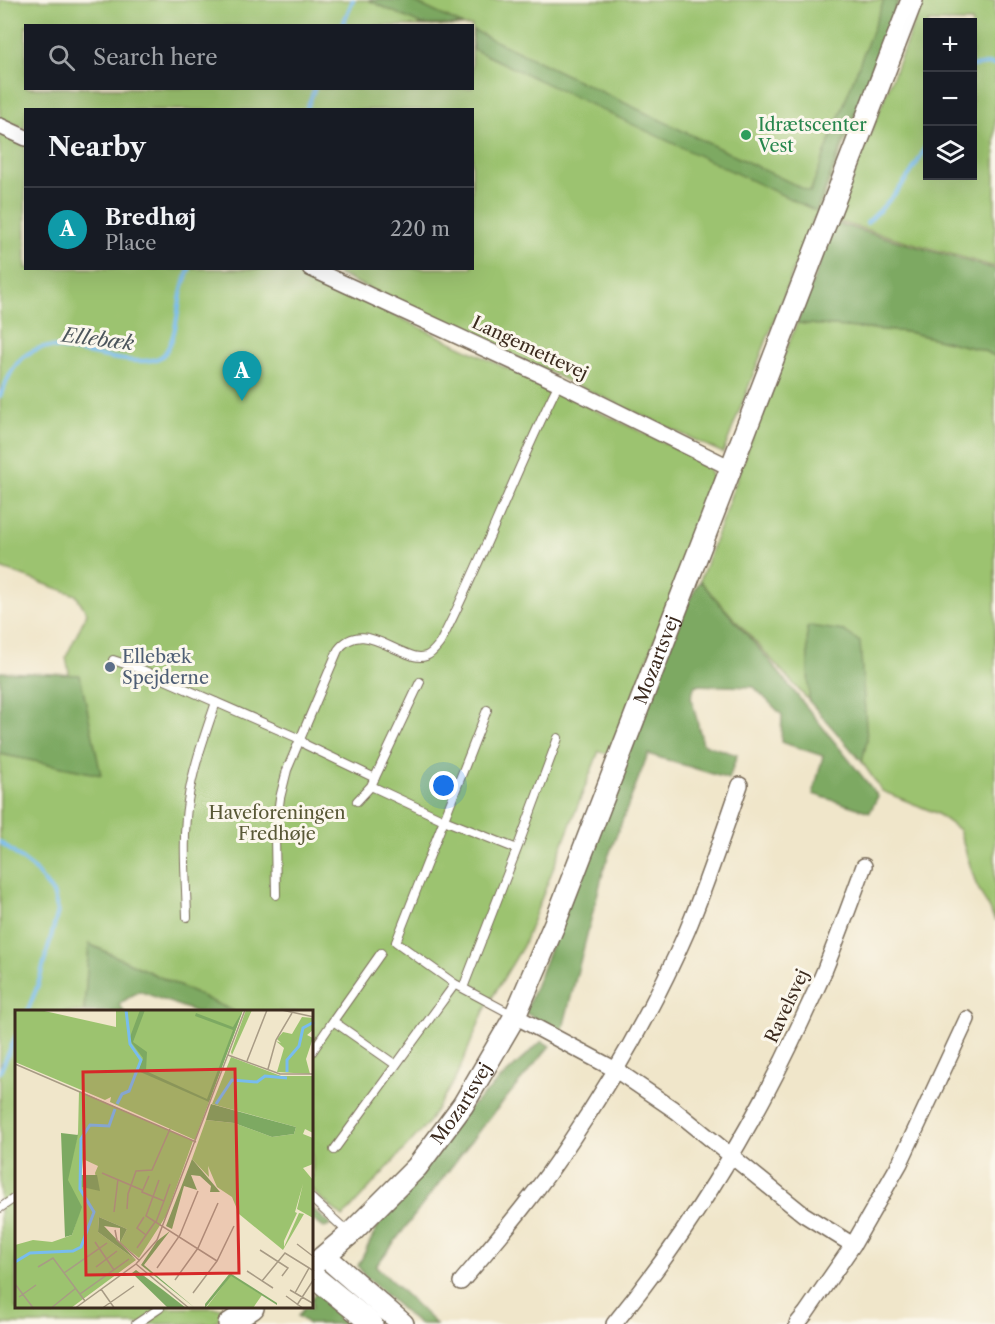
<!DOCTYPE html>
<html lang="en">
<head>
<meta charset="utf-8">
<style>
  :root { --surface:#171b24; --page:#242831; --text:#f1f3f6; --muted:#9ea1a6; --line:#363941; --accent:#d690ce }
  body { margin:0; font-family:"Libre Caslon Text",serif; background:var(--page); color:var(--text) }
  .controls { position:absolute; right:18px; top:18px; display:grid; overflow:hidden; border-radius:0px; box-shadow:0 6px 24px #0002 }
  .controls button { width:54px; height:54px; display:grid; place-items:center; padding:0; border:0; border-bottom:2px solid var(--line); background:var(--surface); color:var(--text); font:30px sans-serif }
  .you { position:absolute; left:444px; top:786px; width:21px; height:21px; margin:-15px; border:4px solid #fff; border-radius:50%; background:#1a73e8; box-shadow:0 0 0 9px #1a73e833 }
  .badge { display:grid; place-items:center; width:39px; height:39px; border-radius:50%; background:var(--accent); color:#fff; font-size:20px; font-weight:700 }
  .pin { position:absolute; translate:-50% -50px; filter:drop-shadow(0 2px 3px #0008) }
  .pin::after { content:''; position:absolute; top:32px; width:21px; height:18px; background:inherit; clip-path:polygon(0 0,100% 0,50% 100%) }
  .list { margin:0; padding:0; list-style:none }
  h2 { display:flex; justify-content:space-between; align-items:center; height:78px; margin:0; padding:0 24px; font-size:26px }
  h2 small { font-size:20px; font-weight:400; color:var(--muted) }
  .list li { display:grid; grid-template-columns:39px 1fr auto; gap:18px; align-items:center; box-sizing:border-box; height:84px; padding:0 24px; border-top:2px solid var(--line) }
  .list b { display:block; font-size:22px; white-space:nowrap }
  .list p { margin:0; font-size:20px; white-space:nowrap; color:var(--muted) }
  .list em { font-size:20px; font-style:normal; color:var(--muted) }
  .icon { flex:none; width:33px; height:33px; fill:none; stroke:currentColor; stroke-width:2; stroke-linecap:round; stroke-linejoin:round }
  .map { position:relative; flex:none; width:995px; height:1324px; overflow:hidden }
  .search { position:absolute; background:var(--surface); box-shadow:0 6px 24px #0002; left:24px; top:24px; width:450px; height:66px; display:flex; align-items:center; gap:15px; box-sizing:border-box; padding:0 21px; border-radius:0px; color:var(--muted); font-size:22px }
  .panel { position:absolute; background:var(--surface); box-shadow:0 6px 24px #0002; left:24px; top:108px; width:450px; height:162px; border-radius:0px }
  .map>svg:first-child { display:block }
</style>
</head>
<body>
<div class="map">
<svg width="995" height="1324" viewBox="0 0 995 1324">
  <rect width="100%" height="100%" fill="#fbf7ec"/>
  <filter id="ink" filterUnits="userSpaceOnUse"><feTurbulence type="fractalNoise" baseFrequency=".0167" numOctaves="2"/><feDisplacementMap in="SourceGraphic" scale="12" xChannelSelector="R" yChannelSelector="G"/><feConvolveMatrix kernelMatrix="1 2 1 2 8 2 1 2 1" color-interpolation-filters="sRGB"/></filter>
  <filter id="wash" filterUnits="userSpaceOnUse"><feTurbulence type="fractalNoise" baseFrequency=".008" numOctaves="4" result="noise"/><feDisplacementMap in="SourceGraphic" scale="24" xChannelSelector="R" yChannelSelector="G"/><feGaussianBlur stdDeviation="1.35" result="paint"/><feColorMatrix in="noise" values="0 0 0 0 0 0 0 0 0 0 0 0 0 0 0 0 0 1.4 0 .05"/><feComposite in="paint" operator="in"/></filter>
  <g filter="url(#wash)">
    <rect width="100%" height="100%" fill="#f0e6ca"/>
    <path fill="#9cc36f" stroke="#6c7646" stroke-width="1.5" fill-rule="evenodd" d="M0,0h900l-84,218 -2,-1 -91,236 -396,-184 145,-1v-158h-446l-1,19 -25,-11zM26,26h446v62h-446z
      M923,0h72v267l-159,-46zM928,22h44v154h-44z
      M0,134l25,11 1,123 271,1 410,194 7,21 -103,271 -12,-4 -76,195 -39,65 -28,67 -29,46 -84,93 -31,-26v-179h-77l-146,-68 -5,68h-68v296h217l-21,16h-212v-570l88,18 -22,-115 21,-44 -11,-18 -76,-27z
      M797,323l111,9 74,18 13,6v565l-19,-37 -17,-54 -23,-17 -54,-22 -20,-29 5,-22 -59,-112 1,73 -109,-120 64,-177z"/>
    <path fill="#7da962" stroke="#5c6a40" stroke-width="1.5" d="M368,0h46v2l49,23h-41z
      M884,0h14l-82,211 -343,-162v-19l337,162z
      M835,223l160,46v87l-13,-6 -74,-18 -111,-9z
      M700,581l68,78 110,137 -8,16 -57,-18 10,-38 -42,-14 1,-27 -28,-28 -59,-2 -4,12 12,47 34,11 -8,24 -81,-25 -43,111 -43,167 -37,-19 158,-402z
      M811,626l33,5 16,11 7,98 -5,22 -53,-61 -2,-73z
      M0,672l80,3 21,100 -101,-21z
      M89,944l146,68h-39l-57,-21 -20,13 5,8h-40z
      M542,1041l8,5 -69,82 -105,138 60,58h-18l-54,-49 -6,-9 25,-50 83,-105z
      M312,1208l19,17 -7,3 -12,-9z
      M316,1293l11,4 35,27h-53l-11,-8 6,-8h8v-10z"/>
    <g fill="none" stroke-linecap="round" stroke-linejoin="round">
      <path stroke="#78bcee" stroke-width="4" d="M342,26l11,-26
        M972,66l17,-2 6,1
        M306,110l9,-22
        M867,223c25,-24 48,-50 61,-82
        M0,396c6,-13 12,-29 23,-39 5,-4 15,-9 21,-10 26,-2 105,28 121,6 13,-19 12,-46 18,-67 2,-6 4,-12 7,-18
        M0,842l33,26 20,25 5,18 -20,74 -11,27
        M0,1072l16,-36"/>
    </g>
  </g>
  <g filter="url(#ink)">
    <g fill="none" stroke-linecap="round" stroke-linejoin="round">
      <defs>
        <path id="lane" d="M113,660l27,9 160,70 6,6 69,33
          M420,682l-49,104 73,34 73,29 -54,139
          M487,710l-91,232 59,42 58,31
          M357,801l14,-15
          M517,849l41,-111
          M276,895l-1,-60 5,-37 7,-28 51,-120c19,-25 42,-7 65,2 7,3 15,7 23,4 6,-2 10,-8 14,-13 44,-85 76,-175 119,-260
          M187,917c-1,-38 -5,-78 1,-116 5,-34 17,-66 28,-99
          M381,953l-48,68 63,44
          M312,1052l21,-31
          M334,1150l121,-166
          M312,1199l37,34
          M0,1208l16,-11
          M136,1324l24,-16"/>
        <path id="street" d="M0,126l26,12
          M310,268l249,115 172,85
          M515,1016l101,54 60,41 127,103 50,31
          M461,1282c38,-45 77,-90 109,-140 45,-67 85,-137 117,-211 20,-48 36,-97 53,-146
          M614,1324c76,-93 139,-197 189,-306 8,-18 17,-35 24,-54 13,-32 25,-65 37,-98
          M797,1324l9,-11 47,-68 47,-82 67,-144"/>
        <g id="secondary">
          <path d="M325,1256l78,68"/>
          <path id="s1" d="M312,1266l38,-32 67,-67 46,-62 52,-89 40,-93 357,-923"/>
          <path d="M312,1275l60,49"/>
          <path d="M229,1324l24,-16"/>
        </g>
      </defs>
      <use href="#lane" stroke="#7a6c5a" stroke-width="10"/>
      <use href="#street" stroke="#7a6c5a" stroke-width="18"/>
      <use href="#secondary" stroke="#7a6c5a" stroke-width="24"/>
      <use href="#lane" stroke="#fff" stroke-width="8"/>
      <use href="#street" stroke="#fff" stroke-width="15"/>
      <use href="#secondary" stroke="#fff" stroke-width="21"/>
    </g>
  </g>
  <circle fill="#2e9e5b" stroke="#fbf7ec" stroke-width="2" cx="746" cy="135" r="6"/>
  <circle fill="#5c6f8a" stroke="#fbf7ec" stroke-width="2" cx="110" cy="667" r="6"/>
  <g text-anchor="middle" stroke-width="6" stroke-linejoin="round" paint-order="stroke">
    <g font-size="18" fill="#27864d" stroke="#fbf7ec" text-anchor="start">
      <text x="758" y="131">Idrætscenter<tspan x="758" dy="21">Vest</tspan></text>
    </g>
    <g font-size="18" fill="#3b2a1e" stroke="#fbf7ec">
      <text transform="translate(530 348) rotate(25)" y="6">Langemettevej</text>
      <text dy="6" stroke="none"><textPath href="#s1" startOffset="708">Mozartsvej</textPath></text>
      <text transform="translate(787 1006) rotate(-65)" y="6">Ravelsvej</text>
      <text dy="6" stroke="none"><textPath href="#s1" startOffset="222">Mozartsvej</textPath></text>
    </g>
    <g font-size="18" fill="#4e5e75" stroke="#fbf7ec" text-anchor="start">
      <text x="122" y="663">Ellebæk<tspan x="122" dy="21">Spejderne</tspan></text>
    </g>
    <g font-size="18" fill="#585836" stroke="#fbf7ec">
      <text x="277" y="819">Haveforeningen<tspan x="277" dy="21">Fredhøje</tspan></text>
    </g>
    <g font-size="20" font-style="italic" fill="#4d565c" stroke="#fbf7ec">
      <text transform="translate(98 339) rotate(7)" y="7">Ellebæk</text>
    </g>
  </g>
  <g transform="translate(15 1010)">
    <rect width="298" height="298" fill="#f0e6ca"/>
    <path d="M0,0h25l76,17v-17h127l-48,130 -85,-38 1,-5 -6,3 -90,-38zM231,0h6l-20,45 -1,-3zM287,7l11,1v12l-6,5 6,3 -7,21 4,15 -33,-2 7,-24 -8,-7 5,2 -4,-4 6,-7 9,2zM216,47l50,19h32v57l-8,-4 -2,5 10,4v26l-10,4 10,12v38l-16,-9 6,-25 -8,28 2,1 -13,28v6l15,-34 5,1 -21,36 -44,-36 -7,-17 -15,-10 -9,-21 1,11 -17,-18 14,-39 28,3 38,14 22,-3 2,-7 -84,-23zM64,81l114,50 -27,75 -27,42 -19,-15 7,-14 -28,-12 -1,15 38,28 -65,48h-56v-63l18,-5 19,2 20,-7 9,-28 -14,-27 11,-47zM68,149l15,7 -3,7 3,17 -17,-10zM216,265l31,20 -9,13h-47z" fill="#9cc36f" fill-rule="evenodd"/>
    <path d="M125,0h5l-12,32 14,10 -1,19 61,28 26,-69 -38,-14 1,-3 37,14 10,-17 -34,92 -71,-31 5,-13 -12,-16 -1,-5zM196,94l85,23 -2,7 -22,3 -38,-14 -28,-3zM46,123l17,2 -10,45 14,27 -10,28 -7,2zM177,149l28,33h-10l1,-6 -11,-10 -9,-1 6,15 -13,-4 -12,43 -6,-3zM66,165h16l3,16 -18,-4zM84,207l28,12 -7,14v-15l-16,-2 32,34 -38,-28zM155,221l-26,34 51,43 -54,-43 16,-24zM121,260l27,20 23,18h-18l-36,-35zM215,263l47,30v2l-46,-29 -26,32v-4z" fill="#7da962"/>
    <path fill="none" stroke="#78bcee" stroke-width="3" d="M272,62v-12l12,-14 4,-18 11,-6M102,94l5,-10 7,-3 12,-31 -11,-16 -4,-34M201,94l16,-24 25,2 8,-6 22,2M0,252l15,-9 43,-2 8,-4 13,-35 -14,-23 1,-50 9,-14 19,1 6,-17"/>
    <path fill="none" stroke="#a89b85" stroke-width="1.5" d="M267,0l32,7M213,45l52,19h34M232,51l20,-51M0,54l181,78M253,59l8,-29 16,-27M87,163l40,17M134,166l-7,16 22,9 -8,21M144,170l-13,36 71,45M149,191l6,-17M112,199l1,-15 8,-23 16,-1 18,-41M99,202l4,-33M129,207l-7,11 9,7M100,220l2,10 23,21M80,232l19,28M282,234l17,13M122,238l18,-26M245,240l28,18 -6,8M121,254l54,45M23,257l15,-9 32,43M81,257l21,-16M142,258l23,-33 18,-44M232,261l26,17M49,263l43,-30M160,270l23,-32 20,-45M247,271l23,-28 29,18M0,274l19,25M86,279l14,20M275,280l24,14M178,283l24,-32 17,-35M280,283l14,-25M65,284l49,-35M271,286l18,13M4,287l17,-12M282,295l17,-26M35,299l26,-21M59,299l62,-45 21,-24 88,-230M86,299l33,-23"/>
    <path fill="#d62828" fill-opacity="0.15" stroke="#d62828" stroke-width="3" d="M220,59l4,204 -153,2 -3,-203z"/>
    <rect width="298" height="298" fill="none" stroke="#3b2a1e" stroke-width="3"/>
  </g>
</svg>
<div class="controls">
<button>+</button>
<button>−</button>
<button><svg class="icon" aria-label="layers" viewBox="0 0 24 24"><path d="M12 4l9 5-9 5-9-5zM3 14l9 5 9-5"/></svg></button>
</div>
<div class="you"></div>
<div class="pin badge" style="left:242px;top:401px;background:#0f9aa8">A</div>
<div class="search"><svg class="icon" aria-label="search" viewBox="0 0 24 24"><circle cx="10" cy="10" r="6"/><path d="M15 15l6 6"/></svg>Search here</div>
<section class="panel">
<h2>Nearby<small></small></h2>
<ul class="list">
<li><span class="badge" style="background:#0f9aa8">A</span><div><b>Bredhøj</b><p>Place</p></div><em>220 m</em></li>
</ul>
</section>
</div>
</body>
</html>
